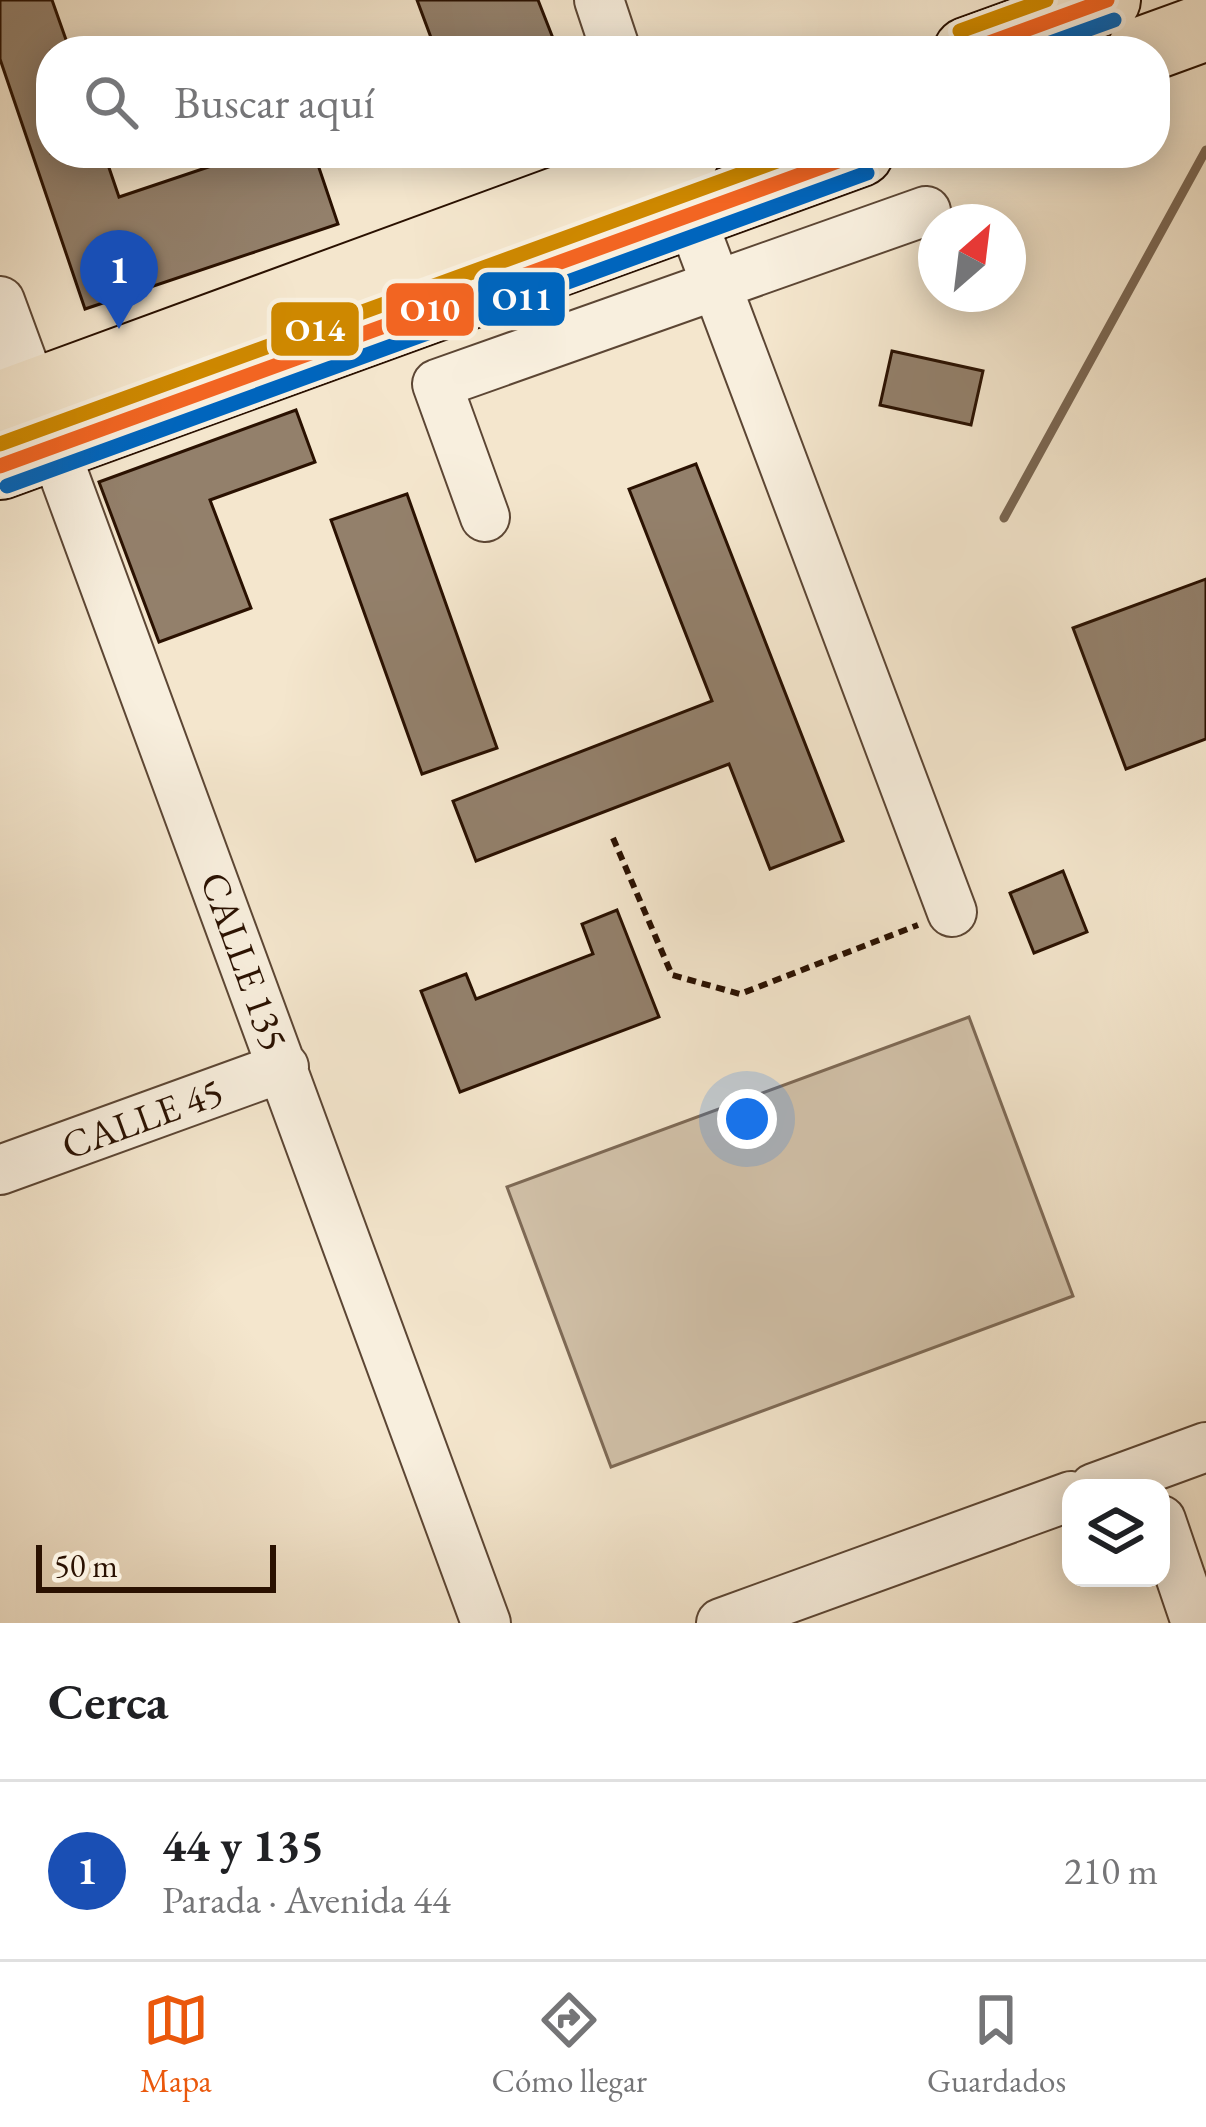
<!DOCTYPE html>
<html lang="es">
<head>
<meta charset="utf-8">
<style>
  :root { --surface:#fff; --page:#f2f2f2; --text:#202124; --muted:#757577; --line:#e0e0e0; --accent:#ea580c }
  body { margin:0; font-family:"EB Garamond",serif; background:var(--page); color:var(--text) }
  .controls { position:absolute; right:36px; bottom:36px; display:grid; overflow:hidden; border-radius:24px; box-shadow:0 6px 30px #0003 }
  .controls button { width:108px; height:108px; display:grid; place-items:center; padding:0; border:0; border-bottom:3px solid var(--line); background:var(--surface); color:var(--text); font:60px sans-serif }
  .compass { position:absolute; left:918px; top:204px; width:108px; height:108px; border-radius:50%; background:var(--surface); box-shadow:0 6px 30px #0003; rotate:28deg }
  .scale { position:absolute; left:36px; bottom:30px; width:240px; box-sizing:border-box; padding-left:12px; border:6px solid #2a1101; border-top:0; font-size:33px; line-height:42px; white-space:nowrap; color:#2a1101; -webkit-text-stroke:9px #f8efde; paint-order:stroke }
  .you { position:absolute; left:747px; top:1119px; width:42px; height:42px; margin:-30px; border:9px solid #fff; border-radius:50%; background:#1a73e8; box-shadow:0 0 0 18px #1a73e833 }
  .badge { display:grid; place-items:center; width:78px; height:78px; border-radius:50%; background:var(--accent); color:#fff; font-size:39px; font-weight:700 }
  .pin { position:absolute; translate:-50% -99px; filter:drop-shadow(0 3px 6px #0008) }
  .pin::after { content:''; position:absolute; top:63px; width:42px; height:36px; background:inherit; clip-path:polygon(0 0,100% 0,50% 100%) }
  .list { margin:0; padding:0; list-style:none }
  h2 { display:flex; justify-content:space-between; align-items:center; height:156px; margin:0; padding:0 48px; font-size:51px }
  h2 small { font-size:39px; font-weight:400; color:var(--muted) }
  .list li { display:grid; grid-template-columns:78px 1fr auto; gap:36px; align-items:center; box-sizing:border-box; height:180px; padding:0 48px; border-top:3px solid var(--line) }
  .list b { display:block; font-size:45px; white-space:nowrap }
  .list p { margin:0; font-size:39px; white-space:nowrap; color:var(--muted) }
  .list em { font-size:39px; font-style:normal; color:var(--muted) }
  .icon { flex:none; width:66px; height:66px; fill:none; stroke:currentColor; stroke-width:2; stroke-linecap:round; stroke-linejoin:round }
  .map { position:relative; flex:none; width:1206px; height:1623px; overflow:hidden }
  .search { position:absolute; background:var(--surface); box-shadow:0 6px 30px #0003; left:36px; right:36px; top:36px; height:132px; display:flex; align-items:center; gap:30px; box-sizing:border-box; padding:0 42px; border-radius:48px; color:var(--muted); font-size:45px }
  .sheet { height:336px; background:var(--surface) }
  nav { display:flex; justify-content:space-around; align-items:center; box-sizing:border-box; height:168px; border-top:3px solid var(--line); background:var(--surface); font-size:33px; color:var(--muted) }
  nav a { display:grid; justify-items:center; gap:6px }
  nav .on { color:var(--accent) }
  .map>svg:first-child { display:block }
</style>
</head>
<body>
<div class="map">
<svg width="1206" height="1623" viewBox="0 0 1206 1623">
  <rect width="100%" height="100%" fill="#f4e6cd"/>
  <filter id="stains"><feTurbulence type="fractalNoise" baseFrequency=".00167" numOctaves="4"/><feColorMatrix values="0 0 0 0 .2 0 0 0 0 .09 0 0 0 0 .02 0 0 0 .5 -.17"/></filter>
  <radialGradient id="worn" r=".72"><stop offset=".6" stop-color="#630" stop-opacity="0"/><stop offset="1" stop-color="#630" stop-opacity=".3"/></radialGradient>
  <path fill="#d2c2aa" stroke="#7e6a56" stroke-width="3" d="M969,1017l104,279 -462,171 -104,-280z"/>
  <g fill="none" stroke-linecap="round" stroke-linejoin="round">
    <path stroke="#7a6652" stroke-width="9" d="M1004,518l202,-368"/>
  </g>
  <path fill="#93806b" stroke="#2a1101" stroke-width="3" d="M0,0h52l18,51h-19v102h53l15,44 131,-44h64l24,71 -253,85 -85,-250z
    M417,0h121l20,51h-122z
    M892,351l91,20 -12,54 -91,-20z
    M296,410l19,52 -105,38 41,108 -92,34 -60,-160z
    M696,464l147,377 -73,28 -41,-105 -253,97 -23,-60 259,-100 -83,-212z
    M407,494l90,254 -75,26 -91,-254z
    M1206,579v160l-80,30 -53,-141z
    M1063,871l24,61 -53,21 -24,-60z
    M617,910l42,107 -199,75 -39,-101 45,-17 10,25 117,-45 -11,-30z"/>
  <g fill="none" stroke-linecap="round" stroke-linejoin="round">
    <defs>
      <path id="minor" d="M599,0l17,51
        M690,215l262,697
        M0,301l486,1322
        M485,517l-48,-133 489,-173
        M0,1170l284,-103
        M1094,1488l112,-41
        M1161,1520l35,103
        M721,1623l350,-127"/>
      <path id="highway" d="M967,51l140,-51
        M1140,51l66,-24
        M0,405l687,-252
        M0,466l860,-313"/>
    </defs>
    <use href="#minor" stroke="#5c4634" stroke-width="52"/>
    <use href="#highway" stroke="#2a1101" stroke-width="70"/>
    <path stroke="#2a1101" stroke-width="6" stroke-dasharray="9 6" stroke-linecap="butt" d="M613,838l59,137 68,19 178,-69"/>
    <use href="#minor" stroke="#f8efde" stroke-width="48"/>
    <use href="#highway" stroke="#f4e6cd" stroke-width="66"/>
    <defs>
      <path id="bus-1" d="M967,51l140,-51
        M0,466l860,-313"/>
      <path id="bus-2" d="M1028,51l86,-31
        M7,486l860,-313"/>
      <path id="bus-3" d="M960,31l86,-31
        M0,444l799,-291"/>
    </defs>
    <use href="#bus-1" stroke="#f8efde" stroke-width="24"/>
    <use href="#bus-2" stroke="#f8efde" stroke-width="24"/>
    <use href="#bus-3" stroke="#f8efde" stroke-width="24"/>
    <use href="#bus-1" stroke="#f26522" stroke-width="15"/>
    <use href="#bus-2" stroke="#0065bd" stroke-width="15"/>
    <use href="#bus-3" stroke="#ce8800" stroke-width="15"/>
  </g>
  <g text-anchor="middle" stroke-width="10" stroke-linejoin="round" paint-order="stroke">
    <g font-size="39" fill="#2a1101" stroke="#f8efde">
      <text transform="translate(245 961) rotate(70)" y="14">CALLE 135</text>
      <text transform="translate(142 1118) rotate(-20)" y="14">CALLE 45</text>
    </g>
  </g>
  <g stroke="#f8efde" stroke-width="4.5">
    <rect x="476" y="270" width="91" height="58" rx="12" fill="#0065bd"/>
    <rect x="384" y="281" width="92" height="57" rx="12" fill="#f26522"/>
    <rect x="269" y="300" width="92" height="58" rx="12" fill="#ce8800"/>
  </g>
  <g font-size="33" text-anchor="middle" font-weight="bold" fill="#fff">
    <text x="522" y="310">O11</text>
    <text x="430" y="321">O10</text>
    <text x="315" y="341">O14</text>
  </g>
  <rect width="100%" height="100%" filter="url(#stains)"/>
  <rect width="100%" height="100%" fill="url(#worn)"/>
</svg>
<div class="controls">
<button><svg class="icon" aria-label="layers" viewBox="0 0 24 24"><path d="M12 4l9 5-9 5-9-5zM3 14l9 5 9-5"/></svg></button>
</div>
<svg class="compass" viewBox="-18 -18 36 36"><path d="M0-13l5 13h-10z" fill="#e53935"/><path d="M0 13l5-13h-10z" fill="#757577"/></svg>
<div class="scale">50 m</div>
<div class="you"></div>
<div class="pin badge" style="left:119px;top:329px;background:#1a4fb4">1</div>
<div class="search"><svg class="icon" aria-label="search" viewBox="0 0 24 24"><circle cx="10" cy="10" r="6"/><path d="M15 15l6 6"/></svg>Buscar aquí</div>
</div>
<section class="sheet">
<h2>Cerca<small></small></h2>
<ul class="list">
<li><span class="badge" style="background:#1a4fb4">1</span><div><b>44 y 135</b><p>Parada · Avenida 44</p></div><em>210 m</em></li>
</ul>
</section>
<nav>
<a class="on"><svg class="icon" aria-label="map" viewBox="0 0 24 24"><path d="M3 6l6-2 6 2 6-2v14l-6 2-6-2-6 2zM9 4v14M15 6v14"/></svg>Mapa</a>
<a><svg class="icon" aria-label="directions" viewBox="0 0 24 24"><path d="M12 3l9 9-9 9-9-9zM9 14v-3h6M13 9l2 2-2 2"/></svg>Cómo llegar</a>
<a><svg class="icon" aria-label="saved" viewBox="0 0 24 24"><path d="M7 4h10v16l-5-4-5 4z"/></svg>Guardados</a>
</nav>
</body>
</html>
